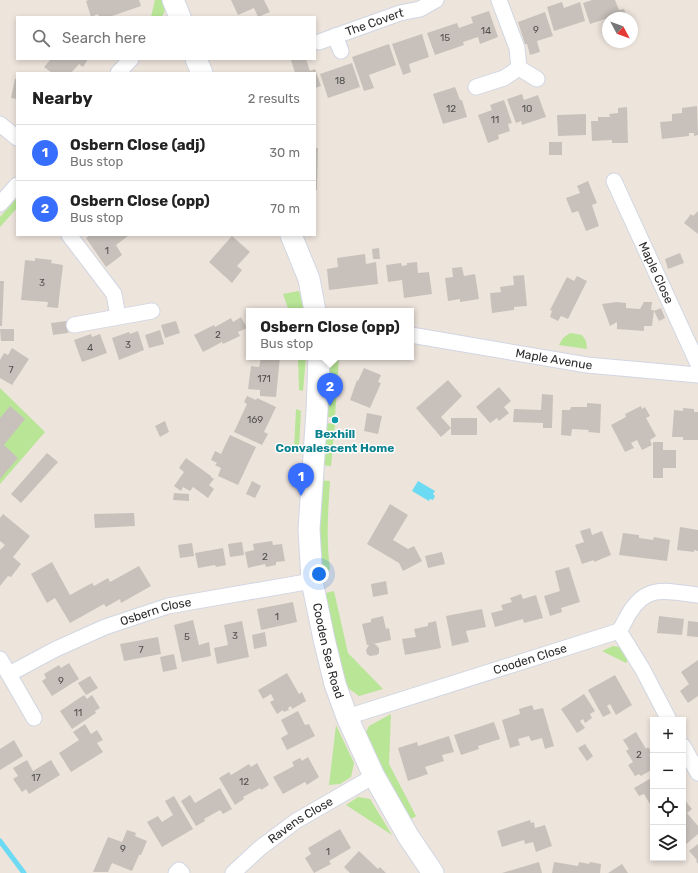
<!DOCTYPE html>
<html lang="en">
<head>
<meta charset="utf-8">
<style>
  :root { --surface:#fff; --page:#f2f2f2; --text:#222; --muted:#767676; --line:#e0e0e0; --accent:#376efe }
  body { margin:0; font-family:Rubik,sans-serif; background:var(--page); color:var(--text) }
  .controls { position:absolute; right:12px; bottom:12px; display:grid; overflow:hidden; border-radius:0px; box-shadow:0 2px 6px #0003 }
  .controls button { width:36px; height:36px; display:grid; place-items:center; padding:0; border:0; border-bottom:1px solid var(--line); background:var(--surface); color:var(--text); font:20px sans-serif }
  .compass { position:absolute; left:602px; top:12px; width:36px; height:36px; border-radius:50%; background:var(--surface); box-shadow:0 2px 6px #0003; rotate:131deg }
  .you { position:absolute; left:319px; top:574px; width:14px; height:14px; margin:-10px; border:3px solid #fff; border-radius:50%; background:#1a73e8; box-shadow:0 0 0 6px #1a73e833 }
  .badge { display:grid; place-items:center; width:26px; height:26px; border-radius:50%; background:var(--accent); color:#fff; font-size:13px; font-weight:700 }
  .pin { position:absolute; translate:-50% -33px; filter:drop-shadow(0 1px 2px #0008) }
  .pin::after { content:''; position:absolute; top:21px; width:14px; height:12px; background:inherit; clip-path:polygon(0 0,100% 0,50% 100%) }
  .popup { position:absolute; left:246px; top:308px; width:168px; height:52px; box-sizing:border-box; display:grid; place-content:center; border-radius:0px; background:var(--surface); filter:drop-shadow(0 1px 3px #0005); font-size:13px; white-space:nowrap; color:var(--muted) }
  .popup b { font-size:15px; color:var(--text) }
  .popup::after { content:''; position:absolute; left:50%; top:100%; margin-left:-8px; border:8px solid transparent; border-top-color:var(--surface) }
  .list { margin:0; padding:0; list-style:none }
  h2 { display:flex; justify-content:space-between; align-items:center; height:52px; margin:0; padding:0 16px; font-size:17px }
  h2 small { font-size:13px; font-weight:400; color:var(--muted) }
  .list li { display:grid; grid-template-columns:26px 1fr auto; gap:12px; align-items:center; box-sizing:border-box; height:56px; padding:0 16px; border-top:1px solid var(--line) }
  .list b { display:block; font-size:15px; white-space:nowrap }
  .list p { margin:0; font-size:13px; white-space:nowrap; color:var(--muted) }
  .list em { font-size:13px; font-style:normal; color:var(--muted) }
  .icon { flex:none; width:22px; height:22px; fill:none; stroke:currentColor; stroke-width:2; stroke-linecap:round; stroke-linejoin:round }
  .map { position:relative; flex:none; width:698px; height:873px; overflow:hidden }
  .search { position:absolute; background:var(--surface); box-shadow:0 2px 6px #0003; left:16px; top:16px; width:300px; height:44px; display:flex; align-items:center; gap:10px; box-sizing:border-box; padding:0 14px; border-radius:0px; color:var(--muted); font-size:15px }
  .panel { position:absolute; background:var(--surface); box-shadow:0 2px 6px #0003; left:16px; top:72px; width:300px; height:164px; border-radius:0px }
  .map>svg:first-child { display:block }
</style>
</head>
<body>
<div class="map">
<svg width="698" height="873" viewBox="0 0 698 873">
  <rect width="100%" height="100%" fill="#ede4dc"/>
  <path fill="#b8e596" d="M155,0h10l1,8 -4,9h-11z
    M17,198v10l-17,19v-10z
    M299,291l5,20h-15l-6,-17z
    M570,333l12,2 4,6 1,8 -28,-4 4,-7z
    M298,357h8l-3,34 -4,-1z
    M326,357h13l-4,60h-9z
    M0,388l45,44 -45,52z
    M296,409l5,2 -2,36 -5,3z
    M325,423l10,1 -4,42 -10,-1z
    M319,480l11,1c-2,32 -4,57 0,89l-11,1z
    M334,591l14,62 35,36 -24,7 -11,-8 -26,-94z
    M613,646l6,1 9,13 -2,3 -24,-12z
    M391,714l-2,50 27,52 -8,5 -43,-87 4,-8z
    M336,725l18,38 -3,14 -11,7 -11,1z
    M358,797l12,2 22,36 -46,-30z"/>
  <path fill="#6cdaf2" d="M418,481l17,10 -2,3 2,2 -2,4 -3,-1 -1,2 -17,-10z"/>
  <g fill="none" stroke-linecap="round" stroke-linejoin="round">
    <path stroke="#6cdaf2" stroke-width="5" d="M0,841l24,32"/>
  </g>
  <path fill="#c8c1bb" d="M89,0h50l2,6 -32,11h-10l-1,-3 -7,3 -5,-16z
    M231,0h33l6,12 -12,5 -4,-9 -16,7z
    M592,0h23l4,10 5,-1 3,9h-19l-18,6 -7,-21z
    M562,2l2,6 16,-6 5,19 -31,10 -7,-24z
    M489,11l9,26 -18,7 -2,-7 -15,5 1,3 -29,10 -8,-22 30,-10 2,5 14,-5 -2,-6z
    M545,12l8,24 -16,5 3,11 -10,3 -3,-11h-2l-7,-22z
    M422,34l7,23 -20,7 2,8 -8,3 -11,-31z
    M389,44l7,21 -27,10 5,13 -10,3 -12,-34z
    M51,59h37l-5,8 -4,-3 -8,9h-19l-8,-6z
    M306,59l4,12 5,-2 6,17 -6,2v-15h-20l-4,-13z
    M352,63l8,24 -32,11 -8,-24z
    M15,79h2v20l-6,-1z
    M455,87l5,13h2l5,17 -24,7 -10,-30z
    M522,94l2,6 14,-5 8,22 -24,8 -1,-4 -5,2 -9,-24z
    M504,100l8,23 -4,1 2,7 -12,4 1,4 -11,4 -10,-28 14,-5 -2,-5z
    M697,106l1,29 -4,1v-3h-5v3l-27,3 -2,-17 12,-1v-7l10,-1v-5z
    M627,107l1,36h-16v-3l-20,1 -1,-20h7v-4h12l-1,-3 9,-1v-5z
    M586,114v21l-28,1 -1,-21z
    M549,142h13v13h-13z
    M315,148h3l-1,42h-2z
    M588,181l9,22 -5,2 7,21 -13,5 -8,-20 -6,2 -6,-15 14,-5 -3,-7z
    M698,211v23l-14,-11 7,-9 2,2z
    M90,235h37l1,1 -12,9 6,10 -16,12 -20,-29z
    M232,236l18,16 -13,14 5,4 -10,13 -23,-21z
    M379,248l1,11h-7l-1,-10z
    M680,253l4,10 -16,6 -3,-10z
    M365,254l1,10 10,-2 2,22 -49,6 -2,-21 11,-2 -1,-9z
    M35,258l17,2 -1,3 12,2 -5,43 -11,-1 1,-5 -27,-2 4,-40 10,1z
    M417,262l1,11 11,-1 3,22 -28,4 -2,-18 -14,2 -2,-17 15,-2 1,3 5,-1v-2z
    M462,267l2,9 11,-2 4,25 -19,3v-3l-12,2 -3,-23 8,-1 -1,-9z
    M524,275l3,31 -13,1v3l-22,3 -2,-20 11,-1 -1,-5 14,-2 -1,-9z
    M577,276l10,5 -19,38 -7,-3 -3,5 -8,-4 2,-6 -2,-1 17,-33 7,4z
    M0,281h4l-2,45h-2z
    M617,302l9,1v5l14,1 4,-7h8l-1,8h3l-2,16h-8v5l-27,-2v-7l-7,4 -8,-22z
    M661,308l4,10 -6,3 -5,-10z
    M241,317l6,11 -9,4 2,4 -17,8 -1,-2 -19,10 -9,-17 20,-10 1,2 16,-9 2,4z
    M67,321l1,12 -15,2 -2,-12z
    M176,321l4,12 -15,5 -4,-13z
    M0,329h14v12h-13z
    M160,330l4,14 -15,4 -4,-13z
    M138,331l6,19 -25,10 -7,-22 17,-6 1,2z
    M91,334l1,3 8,-3 7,19 -25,9 -8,-22z
    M12,348l17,11 -17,26 -12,-7v-18l4,-7 4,2z
    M266,357h14l-4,40 -16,-1v-6l-12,-1 3,-23 8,1 2,-9h5z
    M364,368l17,7 -3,7 3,1 -11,25 -20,-8 7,-20 1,1z
    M448,380l14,16 -21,21 10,11 -10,9 -25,-29z
    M499,387l12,14 -7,6 5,6 -10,8 -2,-3 -7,5 -14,-16z
    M542,394l11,1 -1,33h-9v-5l-30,-1 1,-13 27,1z
    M247,396l9,4 1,-2 19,9 -12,25 4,2 -6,11 -28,-13 13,-28 -3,-2z
    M587,403l14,1 -1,29 -12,-1 1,-2 -17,-1 -1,7 -10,-1 1,-25h8l1,-3h16z
    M10,406l15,13 -21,26 14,13 -18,21v-61z
    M641,406l1,3 3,-2 5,9 -4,2 10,18 -6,4 2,5 -10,5 -5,-10 -6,3 3,5 -9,4 -14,-27 15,-8 -1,-3z
    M683,408l11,1v3h4v28h-15v-3h-11l2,-27 9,1z
    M367,413l15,3 -4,18 -14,-3z
    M451,418h26v17h-26z
    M165,421l4,11 -9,5 -5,-11z
    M230,435l26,12 -18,38 -20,-9 3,-8 -6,-3 2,-2 -6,-3 4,-9 6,3z
    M653,442h10v8h13v18h-13v10h-10z
    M47,453l11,9 -37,41 -10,-9z
    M186,458l25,18v1l3,2 -5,6 5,4 -6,9 -15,-11 -3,4 -7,-4 -2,4 -7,-5 10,-14 -5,-4z
    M252,481l9,5 -6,12 -9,-4z
    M174,493l15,1v7l-16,-1z
    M390,504l18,11 -15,25 15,9 6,-3 8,15 -19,10 -4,-8 -32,-19z
    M134,513l1,13 -40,2 -1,-14z
    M3,514l27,22 -17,21 8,7 -10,13 -3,-1 -8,10v-36l5,-5 -5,-4v-23z
    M680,527l18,3v21l-4,-1v2l-17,-2z
    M590,528l2,7 10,-4 9,24 -17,7v-2l-12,4 -7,-19 9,-3 -4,-11z
    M623,533l16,2v3l14,2 1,-3 16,3 -3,21 -48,-6z
    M272,541l1,4 9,-1 3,17 -9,1v3l-10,2 -1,-3 -17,4 -3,-16 9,-2 -1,-6z
    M242,542l2,13 -14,2 -2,-13z
    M192,543l2,13 -14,2 -2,-13z
    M223,548l3,17 -10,2 -1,-2 -17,3 -3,-15z
    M442,552l3,12 -17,4 -3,-12z
    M52,562l18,33 22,-12 2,3 14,-8 2,4 29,-16 12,20 -30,17 -1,-4 -14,8 -2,-3 -34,19 -15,-25 -8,5 -16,-29z
    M569,567l11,35 -19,6 1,4 -12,4 -6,-20 16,-5 -5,-20z
    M386,581l2,13 -15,3 -2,-13z
    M521,594l2,5 13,-4 7,23 -19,5 -1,-4 -28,8 -4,-14 12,-3 -2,-5 11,-3 -2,-4z
    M293,602l4,20 -36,8 -4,-21z
    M482,609l4,18 -20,4 3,11 -17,4 -6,-30z
    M383,616l3,13 3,-1 2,12 -18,4h2l4,4v5l-2,2 -7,1 -3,-2 -1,-4 3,-5h-2l-5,-21 9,-2v-3z
    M659,616l25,3 -2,16 -25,-2z
    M193,620l6,25 10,-3 2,14 -29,6 -8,-37z
    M242,621l7,36 -32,7 -3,-16 14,-3 -4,-20z
    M436,621l5,27 -36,7 -3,-16 14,-2 -2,-8 14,-3v-3z
    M688,621l10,1v15l-11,-1z
    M265,632l2,14 -13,3 -2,-14z
    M158,637l3,17 -37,7 -4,-17z
    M174,654l3,15 -14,3 -3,-15z
    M698,660v36l-10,7 -8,-12 9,-7 -8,-12z
    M69,663l10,16 -27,17 -10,-15 4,-3 -2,-4 15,-9 2,3z
    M287,673l12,21 3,-2 4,9 -14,8 -1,-3 -3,2 1,2 -5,2 -1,-2 -6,4 -7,-12 4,-2 -3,-6 -8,5 -5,-9z
    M615,675l17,30 -16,10 -6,-11 -3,2 4,7 -8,4 -15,-27z
    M90,676l8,12 -12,7 -8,-12z
    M584,694l11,17 -5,3 2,4 -7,5 -2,-4 -3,2 5,7 -8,5 -16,-24z
    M84,695l3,4 5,-4 8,13 -5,3 1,2 -24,16 -12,-18z
    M532,705l2,5 9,-2 11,38 -9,3 -3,-11 -11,3 -2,-5 -11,3 2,6 -10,3 -8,-28 18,-6 -1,-5z
    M298,711l7,14 4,-1 6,12 -28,14 -6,-12 7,-4 -7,-14z
    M494,722l6,17 -22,7 1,3 -18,6 -7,-20z
    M85,724l6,10 6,-4 6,10 -6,3 6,9 -32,20 -12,-19 20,-13 -6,-8z
    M636,732l10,17 2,-2 4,6 -3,2 4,6v8l-12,7 -2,-2 -4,2 -7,-11 5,-3 -7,-11 3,-2 -6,-9z
    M449,736l5,16 -12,3 2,6 -19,6 3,7 -20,7 -10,-33 19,-6 1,4z
    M14,740l9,16 -23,14v-21z
    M585,744l8,12 -6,5 -9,-13z
    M308,757l11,20 -12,8 -2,-3 -22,12 -10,-17 21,-11 -2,-4 8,-4 2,3z
    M27,760l6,11 18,-11 9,15 -31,19 -3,-5 -4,3 -9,-13 5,-3 -5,-8z
    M257,763l12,22 -8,5 -1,-2 -17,9 1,2 -9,6 -16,-27 10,-6 2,3 18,-11 2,3z
    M653,777v32l-9,-15 -5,2 -5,-8z
    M220,788l12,21 -9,5 -3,-4 -16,9 1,2 -9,5 -15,-25 9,-6 5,8z
    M174,796l19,33 -31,18 -15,-25 11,-6 4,6 11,-7 -8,-14z
    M683,798l9,11 -5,4 11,13v8l-14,12z
    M530,820l1,3 3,-1 1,6 10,-3 7,21 -16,6 -3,-10 -8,2 -1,-4 -22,7 -5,-16z
    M340,829l11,19 -22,13 2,3 -17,9 -9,-15 6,-4 -3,-6z
    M127,830l9,3 -1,3 12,5 -6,14h-2l-7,16 -20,-8 -4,9h-15l15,-35 14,5z
    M698,844v20l-2,-3 1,-1 -8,-9z
    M359,851l19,18 2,-2 6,6h-36l-6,-6z
    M539,862l3,11h-40z
    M554,862l24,4 1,-4 10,2 1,-2 11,2 -1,9h-48z
    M622,864l6,9h-20z"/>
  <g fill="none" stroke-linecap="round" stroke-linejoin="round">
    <defs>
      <g id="street">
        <path d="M499,0l18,48 2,20 18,11"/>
        <path d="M335,36l6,15"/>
        <path id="s1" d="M319,42l81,-29 20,-4 16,-9"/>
        <path d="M118,73l13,-14"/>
        <path d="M476,87l28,-9 15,-10"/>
        <path d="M0,124l17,14"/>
        <path id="s2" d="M614,181l84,183"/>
        <path d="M0,204l17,-19"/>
        <path d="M69,235l45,59 4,22"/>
        <path d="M74,325l78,-14"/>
        <path id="s3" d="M411,335l176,30 111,10"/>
        <path d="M619,631l24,39 26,50"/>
        <path d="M0,659l34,59"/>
        <path id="s4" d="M9,674l47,-25 49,-22 63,-21 144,-25"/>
        <path id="s5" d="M347,717l272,-86c6,-8 6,-12 11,-19 18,-29 39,-20 68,-17"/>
        <path d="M683,746l15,27"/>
        <path d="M176,873l3,-3 3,3"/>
        <path id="s6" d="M233,873l27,-25 36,-27 78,-45"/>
      </g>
      <g id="secondary">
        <path d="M173,0l7,17"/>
        <path d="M196,59l6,14"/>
        <path d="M291,235l18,44 6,32"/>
        <path id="s7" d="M319,357l-2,54 -8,118 3,52 12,58 11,45 12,33 27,59 34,60 25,37"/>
      </g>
    </defs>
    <use href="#street" stroke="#d1d6e3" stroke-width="17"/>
    <use href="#secondary" stroke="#d1d6e3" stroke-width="23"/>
    <use href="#street" stroke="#fff" stroke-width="15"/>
    <use href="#secondary" stroke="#fff" stroke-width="21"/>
  </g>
  <circle fill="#0f9aa8" stroke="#fff" stroke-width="1.5" cx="335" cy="420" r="4"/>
  <g text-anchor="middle" stroke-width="3" stroke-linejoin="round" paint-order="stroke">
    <g font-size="10" fill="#52504e">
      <text x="536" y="33">9</text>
      <text x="486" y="34">14</text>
      <text x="445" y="41">15</text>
      <text x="340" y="84">18</text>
      <text x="451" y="112">12</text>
      <text x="527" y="112">10</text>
      <text x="495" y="123">11</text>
      <text x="107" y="254">1</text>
      <text x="42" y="286">3</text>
      <text x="218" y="338">2</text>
      <text x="128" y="348">3</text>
      <text x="90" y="351">4</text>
      <text x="11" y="373">7</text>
      <text x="264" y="382">171</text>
      <text x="255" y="423">169</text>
      <text x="265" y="560">2</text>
      <text x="277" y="620">1</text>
      <text x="235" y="639">3</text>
      <text x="187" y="640">5</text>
      <text x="141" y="653">7</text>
      <text x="61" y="684">9</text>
      <text x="78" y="716">11</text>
      <text x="639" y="758">2</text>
      <text x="36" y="781">17</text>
      <text x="244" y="785">12</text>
      <text x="123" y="852">9</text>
      <text x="328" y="855">1</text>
    </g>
    <g font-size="12" fill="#2a2a2a" stroke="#fff">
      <text dy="4" stroke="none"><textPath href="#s1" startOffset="59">The Covert</textPath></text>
      <text dy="4" stroke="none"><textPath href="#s2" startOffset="101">Maple Close</textPath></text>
      <text dy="4" stroke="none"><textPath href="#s3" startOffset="145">Maple Avenue</textPath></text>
      <text dy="4" stroke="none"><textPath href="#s4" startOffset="160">Osbern Close</textPath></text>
      <text dy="4" stroke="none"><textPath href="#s7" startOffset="296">Cooden Sea Road</textPath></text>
      <text dy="4" stroke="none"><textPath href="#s5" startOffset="192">Cooden Close</textPath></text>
      <text dy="4" stroke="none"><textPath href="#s6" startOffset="86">Ravens Close</textPath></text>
    </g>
    <g font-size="12" font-weight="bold" fill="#0d838f" stroke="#fff">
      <text x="335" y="438">Bexhill<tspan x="335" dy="14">Convalescent Home</tspan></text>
    </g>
  </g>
</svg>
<div class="controls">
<button>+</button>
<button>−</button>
<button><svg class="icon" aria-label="locate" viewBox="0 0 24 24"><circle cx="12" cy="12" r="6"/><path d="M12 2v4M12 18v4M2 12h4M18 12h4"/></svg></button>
<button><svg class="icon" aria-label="layers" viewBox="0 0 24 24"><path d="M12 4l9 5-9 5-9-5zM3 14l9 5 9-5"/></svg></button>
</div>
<svg class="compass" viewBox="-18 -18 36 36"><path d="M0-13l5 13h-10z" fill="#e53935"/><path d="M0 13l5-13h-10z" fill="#767676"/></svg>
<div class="you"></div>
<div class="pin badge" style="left:301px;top:496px">1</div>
<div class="pin badge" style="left:330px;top:406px">2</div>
<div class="popup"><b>Osbern Close (opp)</b>Bus stop</div>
<div class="search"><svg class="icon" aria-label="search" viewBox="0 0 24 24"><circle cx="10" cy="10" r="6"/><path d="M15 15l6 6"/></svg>Search here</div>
<section class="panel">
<h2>Nearby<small>2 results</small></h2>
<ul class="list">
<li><span class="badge">1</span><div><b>Osbern Close (adj)</b><p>Bus stop</p></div><em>30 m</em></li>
<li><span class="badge">2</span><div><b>Osbern Close (opp)</b><p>Bus stop</p></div><em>70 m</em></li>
</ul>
</section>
</div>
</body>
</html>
